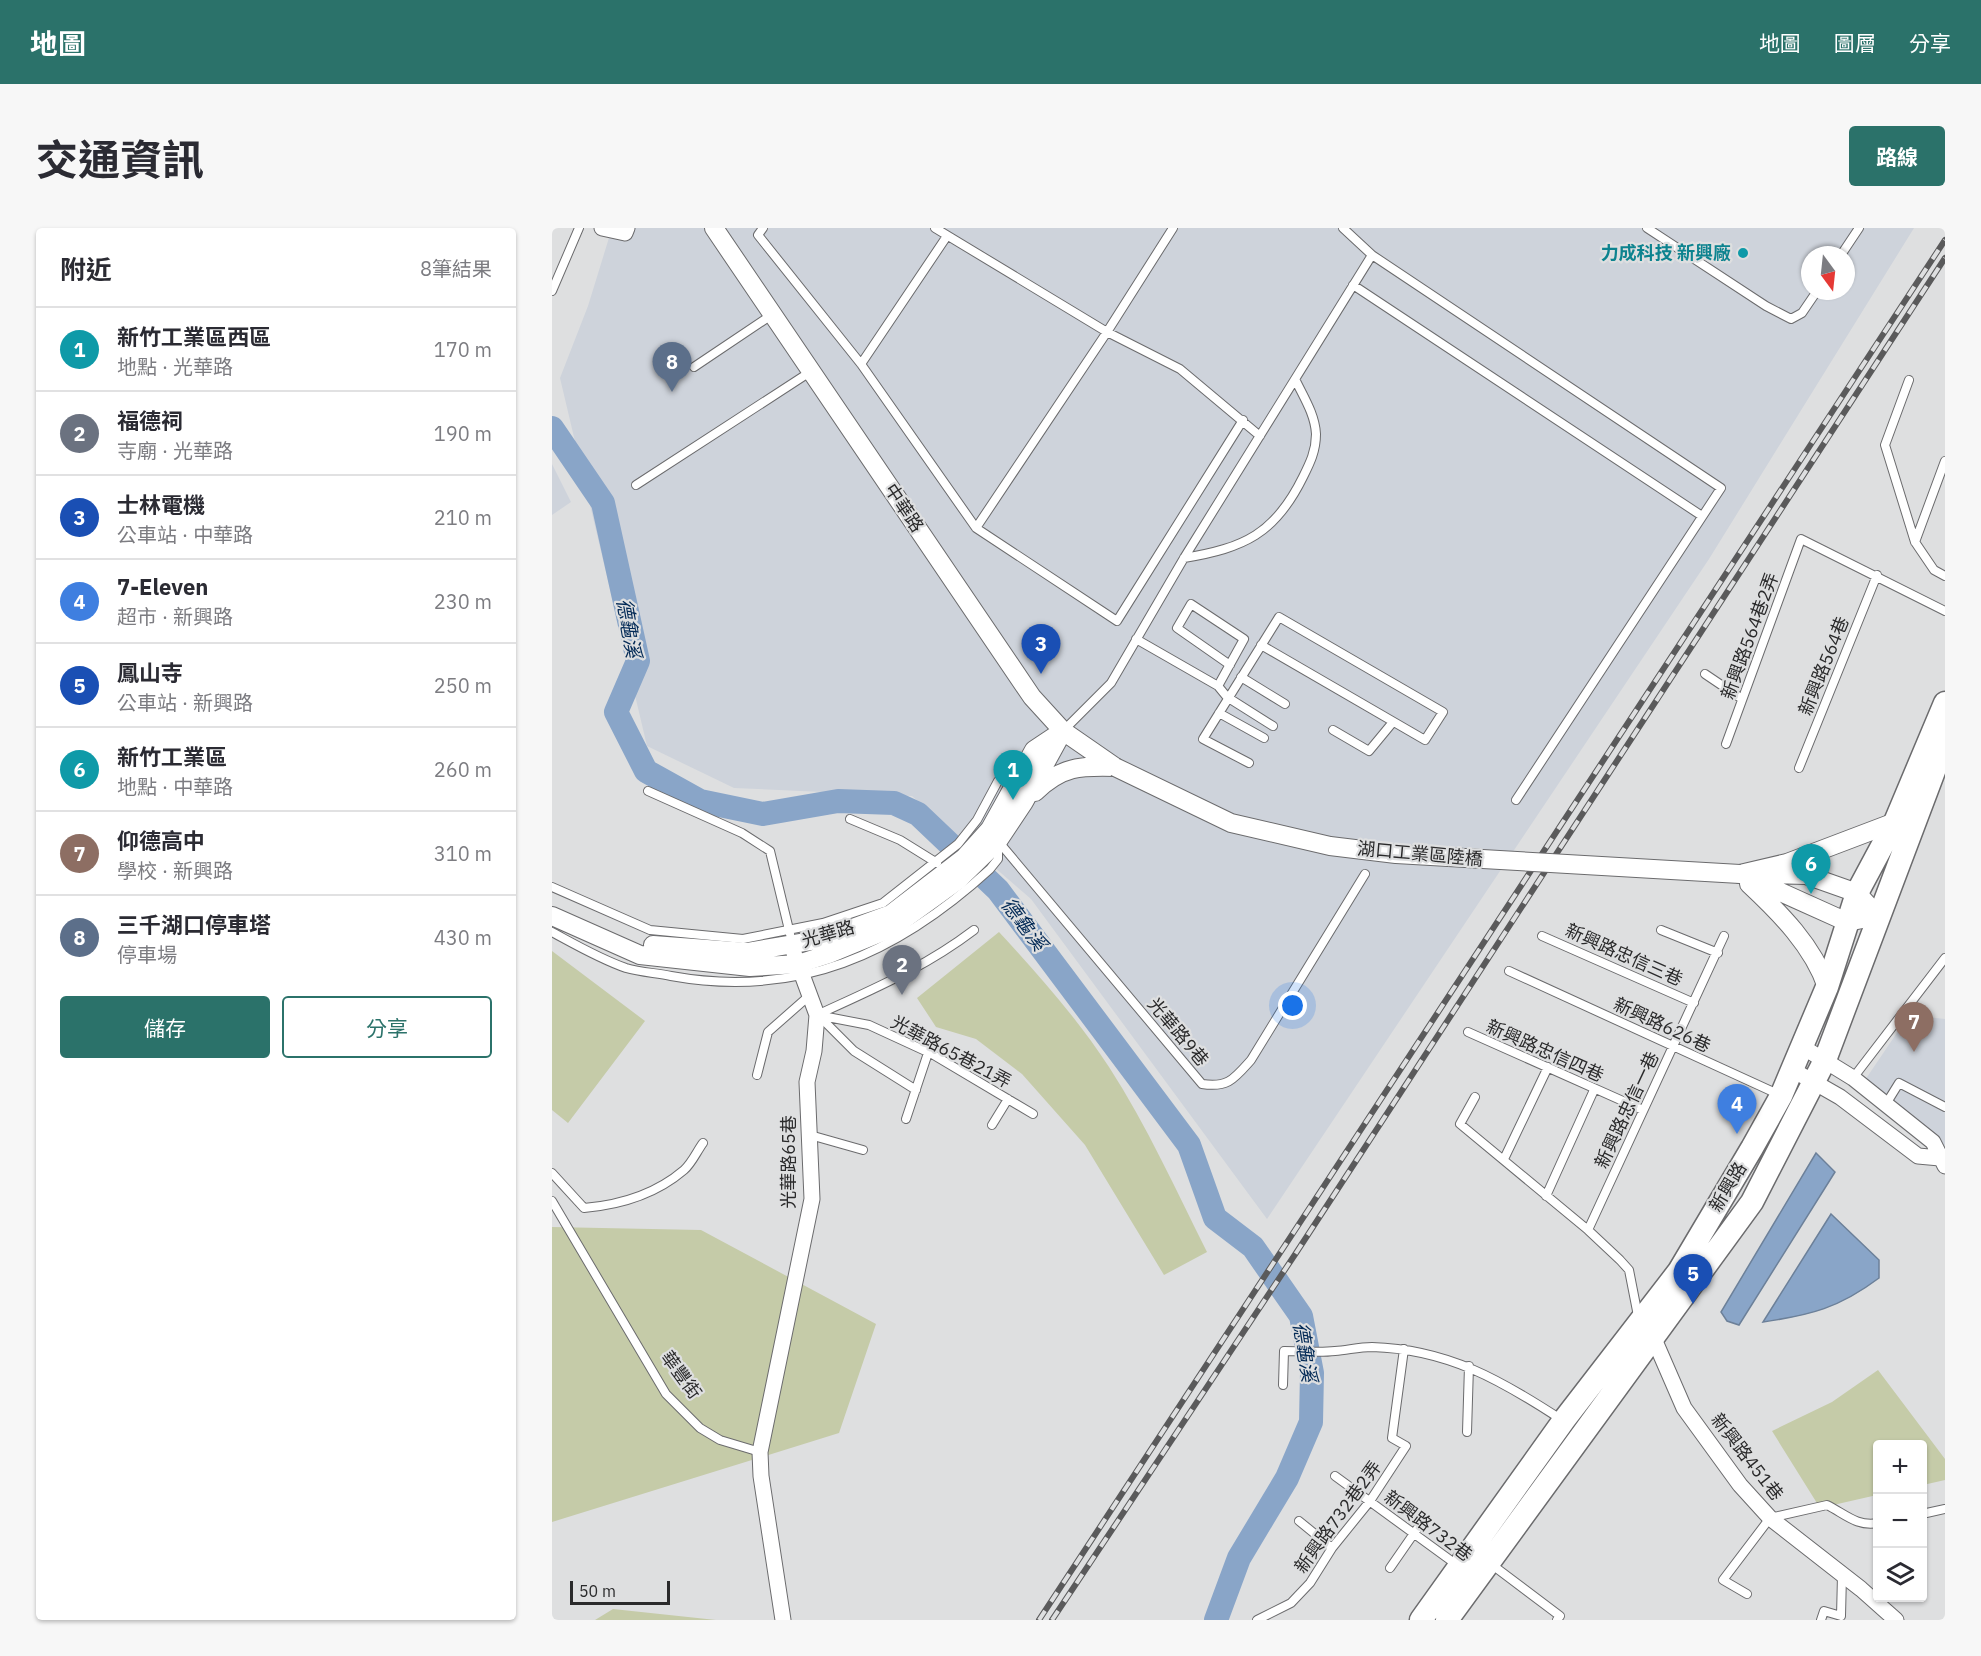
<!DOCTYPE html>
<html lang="zh-TW">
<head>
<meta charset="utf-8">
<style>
  :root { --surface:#fff; --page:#f7f7f7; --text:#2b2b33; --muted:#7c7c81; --line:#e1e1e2; --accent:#2b726a }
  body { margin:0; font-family:"IBM Plex Sans","Noto Sans TC",sans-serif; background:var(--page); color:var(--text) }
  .controls { position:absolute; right:18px; bottom:18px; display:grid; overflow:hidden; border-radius:6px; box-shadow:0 2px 4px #0004 }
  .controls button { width:54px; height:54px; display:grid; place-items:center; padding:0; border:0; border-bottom:2px solid var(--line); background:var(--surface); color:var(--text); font:30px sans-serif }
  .compass { position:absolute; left:1249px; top:18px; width:54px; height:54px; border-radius:50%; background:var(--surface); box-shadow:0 2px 4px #0004; rotate:165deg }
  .scale { position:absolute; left:18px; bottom:15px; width:100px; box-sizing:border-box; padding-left:6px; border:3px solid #2a2a2b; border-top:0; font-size:16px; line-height:21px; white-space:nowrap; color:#2a2a2b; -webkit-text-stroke:4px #dedfe0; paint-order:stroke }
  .you { position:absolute; left:741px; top:778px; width:21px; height:21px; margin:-15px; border:4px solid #fff; border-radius:50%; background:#1a73e8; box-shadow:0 0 0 9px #1a73e833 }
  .badge { display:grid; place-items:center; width:39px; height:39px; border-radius:50%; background:var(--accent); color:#fff; font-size:20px; font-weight:700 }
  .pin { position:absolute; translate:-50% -50px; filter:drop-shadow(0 2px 3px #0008) }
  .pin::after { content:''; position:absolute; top:32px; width:21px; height:18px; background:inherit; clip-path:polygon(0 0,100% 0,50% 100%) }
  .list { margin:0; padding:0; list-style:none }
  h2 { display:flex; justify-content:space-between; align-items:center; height:78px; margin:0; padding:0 24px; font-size:26px }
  h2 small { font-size:20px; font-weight:400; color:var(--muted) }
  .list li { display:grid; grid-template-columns:39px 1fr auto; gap:18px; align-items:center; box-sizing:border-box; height:84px; padding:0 24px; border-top:2px solid var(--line) }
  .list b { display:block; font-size:22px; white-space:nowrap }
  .list p { margin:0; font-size:20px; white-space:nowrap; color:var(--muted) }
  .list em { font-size:20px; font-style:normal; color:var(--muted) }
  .actions { display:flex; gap:12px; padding:18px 24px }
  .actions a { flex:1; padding:14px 0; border:2px solid var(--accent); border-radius:6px; text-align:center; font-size:21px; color:var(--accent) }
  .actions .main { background:var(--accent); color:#fff }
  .icon { flex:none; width:33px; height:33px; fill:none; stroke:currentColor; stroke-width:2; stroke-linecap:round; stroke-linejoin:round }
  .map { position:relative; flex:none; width:1393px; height:1392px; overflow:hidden; border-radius:6px }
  header { display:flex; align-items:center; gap:36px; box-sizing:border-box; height:84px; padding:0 30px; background:var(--accent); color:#fff }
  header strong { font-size:28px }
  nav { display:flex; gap:33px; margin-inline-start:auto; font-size:21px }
  .intro { display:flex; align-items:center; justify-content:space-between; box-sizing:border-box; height:144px; padding:0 36px }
  h1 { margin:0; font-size:42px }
  .button { padding:15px 27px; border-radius:6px; background:var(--accent); color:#fff; font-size:21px; font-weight:700 }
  main { display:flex; gap:36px; padding:0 36px }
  aside { flex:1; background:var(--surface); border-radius:6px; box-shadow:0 2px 4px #0004 }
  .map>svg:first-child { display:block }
</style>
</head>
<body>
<header>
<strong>地圖</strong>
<nav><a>地圖</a><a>圖層</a><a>分享</a></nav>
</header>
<div class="intro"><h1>交通資訊</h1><a class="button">路線</a></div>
<main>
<aside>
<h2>附近<small>8筆結果</small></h2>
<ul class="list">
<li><span class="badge" style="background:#0f9aa8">1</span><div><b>新竹工業區西區</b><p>地點 · 光華路</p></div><em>170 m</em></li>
<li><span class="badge" style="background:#6b7280">2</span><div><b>福德祠</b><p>寺廟 · 光華路</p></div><em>190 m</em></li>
<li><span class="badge" style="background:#1a4fb4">3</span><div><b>士林電機</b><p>公車站 · 中華路</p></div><em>210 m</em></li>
<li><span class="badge" style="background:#3f7fe0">4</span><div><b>7-Eleven</b><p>超市 · 新興路</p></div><em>230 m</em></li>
<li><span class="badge" style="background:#1a4fb4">5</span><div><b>鳳山寺</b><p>公車站 · 新興路</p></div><em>250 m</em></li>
<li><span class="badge" style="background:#0f9aa8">6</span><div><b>新竹工業區</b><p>地點 · 中華路</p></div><em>260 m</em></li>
<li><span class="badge" style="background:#8d6e63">7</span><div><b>仰德高中</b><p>學校 · 新興路</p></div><em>310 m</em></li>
<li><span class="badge" style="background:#5c6f8a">8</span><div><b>三千湖口停車塔</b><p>停車場</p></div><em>430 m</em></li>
</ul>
<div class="actions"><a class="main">儲存</a><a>分享</a></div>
</aside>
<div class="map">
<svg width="1393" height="1392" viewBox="0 0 1393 1392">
  <rect width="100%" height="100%" fill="#dedfe0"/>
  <path fill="#ced3db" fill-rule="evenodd" d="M60,0h1302l-205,331 -442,660 -236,-320 -119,-103 -178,-8 -87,-42 -87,-368 28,-72zM1258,27h36v36h-36z
    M0,236l19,38 -19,13z
    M1357,787l36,4v127l-84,-60z"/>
  <path fill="#c5cba8" d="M447,704c39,42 78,86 110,135 38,59 67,123 98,185l-43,23 -79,-130 -63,-71 -46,-35 -40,-12 -19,-29z
    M0,723l93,70 -77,102 -16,-13z
    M0,999l149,3 175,94 -37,109 -287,89z
    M1326,1142l67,89v21l-22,5 -1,-41h-44l-1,51 -57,13 -48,-77 60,-29z
    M61,1381l103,11h-121z"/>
  <path fill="#89a5c8" stroke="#6c8099" stroke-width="1.5" d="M1264,925l19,19 -96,153 -12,-4 -6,-9z
    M1279,986l48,46v18c-40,30 -68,37 -116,44z"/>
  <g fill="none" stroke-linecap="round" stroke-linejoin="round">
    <path stroke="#89a5c8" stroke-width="24" d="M0,200l51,75 35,158 -22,51 30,59 54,30 63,13 75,-13 56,2 24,11 80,76 191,255 26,73 38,29 48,69 11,57 -1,49 -24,56 -48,80 -23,62"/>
    <defs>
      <path id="service" d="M211,0l-5,7 103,129 115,164 141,93 126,-201
        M383,0l172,104 73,37 80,67
        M791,0l29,27
        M1095,0l119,78 25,13 11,-6 15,-22
        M1289,27l18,-27
        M801,57l349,231
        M0,63l27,-63
        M309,136l86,-128
        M142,139l79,-53
        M1357,152l-24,65 30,97 19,28 11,6
        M84,257l174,-113
        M424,300l131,-196 66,-104
        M1363,314l30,-81
        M632,330c60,-10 91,-24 119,-81 7,-14 13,-26 13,-43 -1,-20 -13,-38 -21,-55
        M584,411l82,47 9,11 46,29
        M1153,446l37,25
        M689,449l44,27
        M666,458l26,-47 -53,-35 -14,24 53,37
        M667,485l45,25
        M512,502l47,-47 73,-125 188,-303 349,233 -205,312
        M781,502l36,21 24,-29
        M1174,516l75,-205 144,72
        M697,535l-46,-24 76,-122 164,95 -18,28 -164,-95
        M1247,540l78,-193
        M96,563l94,42 28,18 20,83
        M298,591l50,21 37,23
        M446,613l204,243c26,4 32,-5 49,-24l114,-186
        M0,659l98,43 93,9 80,-16 60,-20 75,-59 19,-24 21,-39 22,-19
        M1109,702l57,23
        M0,704c24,13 48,27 74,36 14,4 30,5 45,8 127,23 226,-22 319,-107l8,-10v-17
        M990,708l152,67
        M957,743l271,124
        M265,787l52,10 63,29 101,60
        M265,787c56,-26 107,-47 157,-85
        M267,788l35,35 62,39
        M916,804l175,78
        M205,847l11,-43 42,-37
        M1301,850l92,-120
        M923,869l-15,27 128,106 32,30 9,10 9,46
        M1334,876l13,-21 46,24
        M354,891l22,-66
        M440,897l16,-26
        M258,907l53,15
        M952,931l44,-92
        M0,945l32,35c35,-3 72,-14 100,-38 8,-7 13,-19 19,-27
        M994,968l48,-106
        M0,973l114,193 34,34 20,12 40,12
        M1036,1002l136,-294
        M731,1157l1,-34c17,0 35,2 51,0 13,-1 24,-4 37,-4 75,2 129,33 190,73
        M915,1204l2,-66
        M783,1248l122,89
        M1370,1286l23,-5
        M747,1293l33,27
        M939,1336l69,52 -3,4
        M838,1340l27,-39
        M1195,1366l-24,-14 47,-62 57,-13c18,9 30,22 51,18
        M705,1392l34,-17 19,-20 22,-35 38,-47 36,-55 -14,-8 12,-89
        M1269,1392l3,-9 17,5 1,-41"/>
      <path id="minor" d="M50,0l23,5 2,-5
        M1249,818l52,32 80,64 12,24
        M1239,841l49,28 78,59 22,2
        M1102,1111l30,69 56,77 30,33 91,71 35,31
        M231,1392l-22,-144 -1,-24 52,-253 -5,-117 7,-31 3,-36 -23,-62"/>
      <path id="tertiary" d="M162,0l318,469 31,34 52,36
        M483,564c27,-26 45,-26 80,-25
        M1188,646l47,-11 108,-41
        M1213,646l41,1 51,18 21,23
        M1195,649l100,45 31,-6
        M1197,656c31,29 64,62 78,103
        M0,688l88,39 110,12 48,-3 31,-10 63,-26 65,-47 41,-40 26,-39 39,-71
        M101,717l94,7 76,-13 68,-25 73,-56 26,-29 44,-79 27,-18"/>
      <path id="primary" d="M869,1392l143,-200 115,-149 73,-123 29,-52 46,-109 30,-94 38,-71 50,-119
        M895,1392l305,-418 73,-142 120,-318"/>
    </defs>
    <use href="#service" stroke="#6b6b6d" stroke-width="10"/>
    <use href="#minor" stroke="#6b6b6d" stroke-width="17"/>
    <use href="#tertiary" stroke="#6b6b6d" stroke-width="20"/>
    <use href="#primary" stroke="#6b6b6d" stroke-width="25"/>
    <use href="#service" stroke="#fff" stroke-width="8"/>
    <use href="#minor" stroke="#fff" stroke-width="15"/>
    <use href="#tertiary" stroke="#fff" stroke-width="18"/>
    <use href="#primary" stroke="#fff" stroke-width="22"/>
    <defs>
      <path id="rail" d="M487,1392l906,-1380
        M500,1392l244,-367 649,-995"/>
    </defs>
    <use href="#rail" stroke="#5a5a5b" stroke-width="6"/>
    <use href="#rail" stroke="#dedfe0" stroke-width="4" stroke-dasharray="11" stroke-linecap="butt"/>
    <defs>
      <path id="tertiary-bridge" d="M563,539l116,56 99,23 66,8 344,20"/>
    </defs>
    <use href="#tertiary-bridge" stroke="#6b6b6d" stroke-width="20" stroke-linecap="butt"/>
    <use href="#tertiary-bridge" stroke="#fff" stroke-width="18"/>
  </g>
  <circle fill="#0f9aa8" stroke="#dedfe0" stroke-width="2" cx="1191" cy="25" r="6"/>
  <g text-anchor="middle" stroke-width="4.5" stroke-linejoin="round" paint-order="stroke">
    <g font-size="18" font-weight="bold" fill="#0d838f" stroke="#dedfe0" text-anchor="end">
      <text x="1179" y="31">力成科技 新興廠</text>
    </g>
    <g font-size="18" fill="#2a2a2b" stroke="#dedfe0">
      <text transform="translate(352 280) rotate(56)" y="6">中華路</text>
      <text transform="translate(1198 408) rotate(-70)" y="6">新興路564巷2弄</text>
      <text transform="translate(1272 438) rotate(-68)" y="6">新興路564巷</text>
      <text transform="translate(868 626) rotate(5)" y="6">湖口工業區陸橋</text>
      <text transform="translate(276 706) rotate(-16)" y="6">光華路</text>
      <text transform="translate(1072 727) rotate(24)" y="6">新興路忠信三巷</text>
      <text transform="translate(1110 797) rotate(25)" y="6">新興路626巷</text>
      <text transform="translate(626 804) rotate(50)" y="6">光華路9巷</text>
      <text transform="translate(993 823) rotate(24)" y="6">新興路忠信四巷</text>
      <text transform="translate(399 824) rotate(28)" y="6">光華路65巷21弄</text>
      <text transform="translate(1075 882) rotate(-65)" y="6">新興路忠信一巷</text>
      <text transform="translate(237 934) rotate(-90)" y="6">光華路65巷</text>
      <text transform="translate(1176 959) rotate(-59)" y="6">新興路</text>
      <text transform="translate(129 1147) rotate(54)" y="6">華豐街</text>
      <text transform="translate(1195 1229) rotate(52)" y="6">新興路451巷</text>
      <text transform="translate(786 1289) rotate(-54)" y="6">新興路732巷2弄</text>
      <text transform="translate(876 1298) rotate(37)" y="6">新興路732巷</text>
    </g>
    <g font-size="20" font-style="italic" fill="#032a56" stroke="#dedfe0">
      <text transform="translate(77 400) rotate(80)" y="7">德龜溪</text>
      <text transform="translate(472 696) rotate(53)" y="7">德龜溪</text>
      <text transform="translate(753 1124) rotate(81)" y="7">德龜溪</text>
    </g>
  </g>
</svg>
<div class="controls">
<button>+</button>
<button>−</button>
<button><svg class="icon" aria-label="layers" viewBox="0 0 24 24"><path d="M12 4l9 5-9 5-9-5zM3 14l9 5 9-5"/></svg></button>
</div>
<svg class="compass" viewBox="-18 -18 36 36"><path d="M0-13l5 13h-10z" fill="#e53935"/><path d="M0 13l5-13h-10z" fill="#7c7c81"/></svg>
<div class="scale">50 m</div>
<div class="you"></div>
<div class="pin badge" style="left:461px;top:572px;background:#0f9aa8">1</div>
<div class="pin badge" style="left:350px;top:767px;background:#6b7280">2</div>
<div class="pin badge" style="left:489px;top:446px;background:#1a4fb4">3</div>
<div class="pin badge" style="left:1185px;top:906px;background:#3f7fe0">4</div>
<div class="pin badge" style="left:1141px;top:1076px;background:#1a4fb4">5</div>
<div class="pin badge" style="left:1259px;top:666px;background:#0f9aa8">6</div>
<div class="pin badge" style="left:1362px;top:824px;background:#8d6e63">7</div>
<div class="pin badge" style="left:120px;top:164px;background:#5c6f8a">8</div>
</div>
</main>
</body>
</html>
